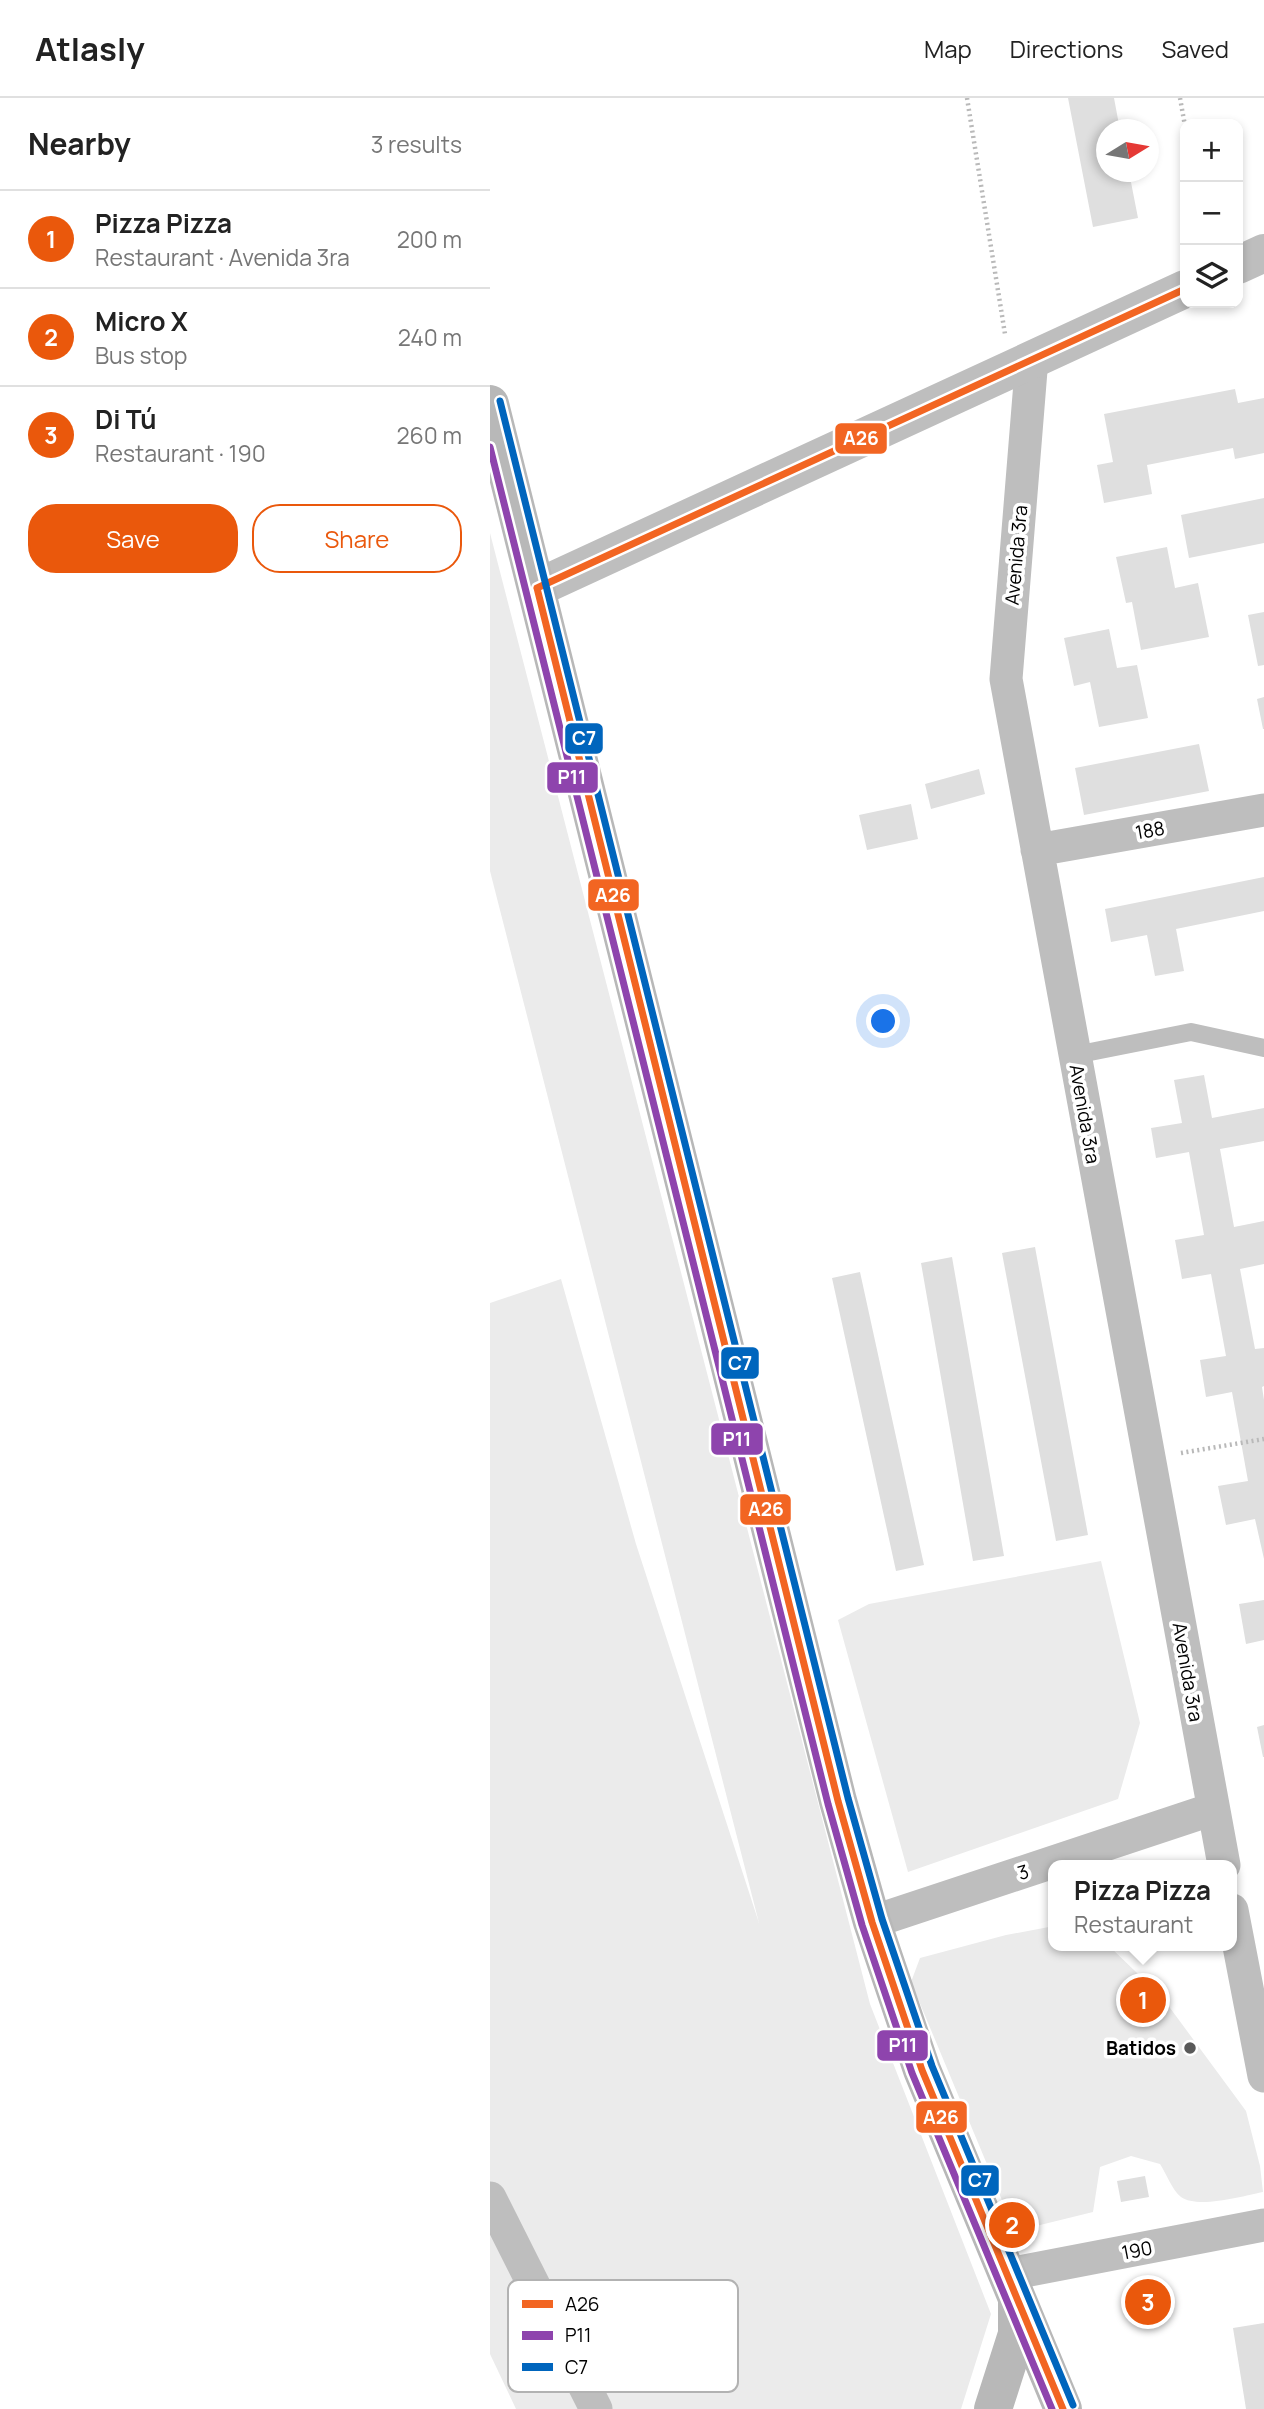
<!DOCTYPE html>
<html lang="en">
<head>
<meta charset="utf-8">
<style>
  :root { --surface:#fff; --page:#f2f2f2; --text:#222; --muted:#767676; --line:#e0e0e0; --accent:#ea580c }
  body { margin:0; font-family:Manrope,sans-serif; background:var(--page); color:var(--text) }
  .controls { position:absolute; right:21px; top:21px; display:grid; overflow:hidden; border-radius:14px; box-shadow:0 4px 10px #0003 }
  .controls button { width:63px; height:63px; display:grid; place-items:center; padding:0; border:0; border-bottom:2px solid var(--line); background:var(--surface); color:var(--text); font:35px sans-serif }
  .compass { position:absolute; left:606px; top:21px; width:63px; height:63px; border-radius:50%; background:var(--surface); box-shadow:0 4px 10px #0003; rotate:79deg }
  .you { position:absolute; left:394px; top:924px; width:24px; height:24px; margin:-18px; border:5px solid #fff; border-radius:50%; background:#1a73e8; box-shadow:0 0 0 10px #1a73e833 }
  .badge { display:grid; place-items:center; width:46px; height:46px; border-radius:50%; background:var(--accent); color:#fff; font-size:23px; font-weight:700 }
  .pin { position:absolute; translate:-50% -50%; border:4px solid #fff; box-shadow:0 2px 7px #0006 }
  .popup { position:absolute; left:558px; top:1762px; width:189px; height:91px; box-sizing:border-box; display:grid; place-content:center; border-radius:14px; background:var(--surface); filter:drop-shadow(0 2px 5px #0005); font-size:23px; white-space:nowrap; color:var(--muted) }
  .popup b { font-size:26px; color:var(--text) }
  .popup::after { content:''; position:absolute; left:50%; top:100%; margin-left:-14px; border:14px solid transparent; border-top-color:var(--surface) }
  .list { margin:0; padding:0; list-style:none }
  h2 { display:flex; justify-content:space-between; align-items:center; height:91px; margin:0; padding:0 28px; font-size:30px }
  h2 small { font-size:23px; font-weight:400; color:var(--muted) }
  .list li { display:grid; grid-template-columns:46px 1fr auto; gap:21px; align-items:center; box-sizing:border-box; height:98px; padding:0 28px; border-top:2px solid var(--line) }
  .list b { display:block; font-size:26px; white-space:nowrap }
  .list p { margin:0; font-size:23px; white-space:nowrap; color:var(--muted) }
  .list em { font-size:23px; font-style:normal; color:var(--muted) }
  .actions { display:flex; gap:14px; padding:21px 28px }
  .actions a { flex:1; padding:16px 0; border:2px solid var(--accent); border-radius:28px; text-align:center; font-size:24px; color:var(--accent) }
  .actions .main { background:var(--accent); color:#fff }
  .icon { flex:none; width:38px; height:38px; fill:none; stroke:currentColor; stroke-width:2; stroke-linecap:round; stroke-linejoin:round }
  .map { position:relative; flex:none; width:774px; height:2311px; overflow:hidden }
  header { display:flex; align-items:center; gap:42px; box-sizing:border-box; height:98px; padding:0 35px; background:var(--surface); border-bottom:2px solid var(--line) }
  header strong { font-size:33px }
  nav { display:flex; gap:38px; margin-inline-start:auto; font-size:24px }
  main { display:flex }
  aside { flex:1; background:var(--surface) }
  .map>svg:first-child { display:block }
</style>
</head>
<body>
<header>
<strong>Atlasly</strong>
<nav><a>Map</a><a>Directions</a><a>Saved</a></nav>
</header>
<main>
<aside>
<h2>Nearby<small>3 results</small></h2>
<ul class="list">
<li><span class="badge">1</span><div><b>Pizza Pizza</b><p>Restaurant · Avenida 3ra</p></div><em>200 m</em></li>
<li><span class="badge">2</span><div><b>Micro X</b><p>Bus stop</p></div><em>240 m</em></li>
<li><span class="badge">3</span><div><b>Di Tú</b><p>Restaurant · 190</p></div><em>260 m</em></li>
</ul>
<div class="actions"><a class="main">Save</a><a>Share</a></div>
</aside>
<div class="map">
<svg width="774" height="2311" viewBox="0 0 774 2311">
  <rect width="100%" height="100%" fill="#fff"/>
  <path fill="#ebebeb" d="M0,435l380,1471 121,310 -30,95h-445l-26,-55v-1051l71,-24 75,265 123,379 -269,-1052z
    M611,1463l39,162 -22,76 -210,73 -70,-252 31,-16z
    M564,1828v20h55l53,51 84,114 14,55 3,26c-20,4 -65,17 -82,5 -9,-7 -15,-24 -21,-33l-29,-8 -31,11 -7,45 -61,15 -23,-10 -98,-235 9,-24 86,-23z"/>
  <path fill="#dfdfdf" d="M578,0h46l6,32h-13v42h22l9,46 -45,9z
    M745,291l3,14 26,-5v55l-29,6 -2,-11 -86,17 5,29 -48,9 -7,-38 16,-3 -9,-48z
    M774,400v45l-75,15 -8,-43z
    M677,449l8,41 23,-5 11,54 -68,13 -9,-48 -6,1 -10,-46z
    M774,514v53l-6,1 -10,-51z
    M619,531l8,39 20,-3 11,53 -49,9 -9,-45 -16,4 -10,-48z
    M774,599v32h-1l-6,-30z
    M709,646l10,47 -125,24 -9,-47z
    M489,671l6,25 -54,15 -6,-25z
    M421,706l7,35 -51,11 -8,-35z
    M774,779v34l-88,18 8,42 -29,5 -8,-41 -36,7 -6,-33z
    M714,977l8,43 52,-10v33l-44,8 14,78 30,-6v43l-24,5 15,80 9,-1v38l-2,1 2,13v159l-9,-40 -29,6 -8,-39 30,-5 -16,-89 -26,5 -6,-37 26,-4 -15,-82 -29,5 -7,-39 29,-5 -15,-83 -33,6 -5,-30 31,-5 -8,-43z
    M545,1149l53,288 -32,6 -54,-288z
    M462,1159l52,299 -31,5 -52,-298z
    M370,1174l64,293 -28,6 -64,-293z
    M774,1502v40l-18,4 -7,-40z
    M774,1627v32h-1l-6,-30z
    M655,2078l4,21 -28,5 -4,-21z
    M677,2186l4,25 -23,4 -5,-24z
    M774,2225v86h-18l-13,-81z"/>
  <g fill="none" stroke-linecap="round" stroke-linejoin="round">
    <path stroke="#b9b9b9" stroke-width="4.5" stroke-dasharray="2 3.5" stroke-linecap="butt" d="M477,0l38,236
      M690,0l5,28
      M691,1355l83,-14"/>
    <path stroke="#bebebe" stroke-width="18" d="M585,957l116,-23 73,16"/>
    <path stroke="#bebebe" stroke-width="33" d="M542,260l-26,321 218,1186
      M547,752l227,-40
      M742,1812l32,166
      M382,1824l341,-113
      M0,2100l106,211
      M519,2176l255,-49"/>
    <path stroke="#bebebe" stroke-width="38" d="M748,167l26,-12
      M47,490l648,-299"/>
    <path stroke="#b8b8b8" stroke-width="38" d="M0,306l348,1397 34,121 50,148 141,339
      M503,2311l24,-75v-34"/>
    <defs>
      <path id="bus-1" d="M47,490l301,1213 34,121 50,148 141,339
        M47,490l648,-299"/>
      <path id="bus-2" d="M0,349l338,1357 34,121 50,148 140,336"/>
      <path id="bus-3" d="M10,303l348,1397 34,121 50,147 141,339"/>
    </defs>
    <use href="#bus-1" stroke="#fff" stroke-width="12"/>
    <use href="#bus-2" stroke="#fff" stroke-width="12"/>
    <use href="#bus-3" stroke="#fff" stroke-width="12"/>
    <use href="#bus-1" stroke="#f26522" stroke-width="7"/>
    <use href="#bus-2" stroke="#8e44ad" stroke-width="7"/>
    <use href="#bus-3" stroke="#0065bd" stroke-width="7"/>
  </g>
  <circle fill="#595959" stroke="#fff" stroke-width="2.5" cx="700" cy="1950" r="7"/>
  <g text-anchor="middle" stroke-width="7" stroke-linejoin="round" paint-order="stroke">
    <g font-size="19" fill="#000" stroke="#fff">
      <text transform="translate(526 457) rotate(-85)" y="7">Avenida 3ra</text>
      <text transform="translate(660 732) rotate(-10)" y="7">188</text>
      <text transform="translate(595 1016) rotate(80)" y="7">Avenida 3ra</text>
      <text transform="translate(698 1574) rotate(80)" y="7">Avenida 3ra</text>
      <text transform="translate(533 1774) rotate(-18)" y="7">3</text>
      <text transform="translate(647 2152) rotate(-11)" y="7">190</text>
    </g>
    <g font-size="19" font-weight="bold" fill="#000" stroke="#fff" text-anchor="end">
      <text x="686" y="1957">Batidos</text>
    </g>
  </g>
  <rect x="18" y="2182" width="230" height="112" rx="10" fill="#fff" stroke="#b2b2b2" stroke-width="2"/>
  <rect x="32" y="2202" width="31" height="8" fill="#f26522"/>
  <rect x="32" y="2233" width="31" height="9" fill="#8e44ad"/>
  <rect x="32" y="2265" width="31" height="8" fill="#0065bd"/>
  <g font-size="19" fill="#000">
    <text x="75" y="2213">A26</text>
    <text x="75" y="2244">P11</text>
    <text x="75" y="2276">C7</text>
  </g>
  <g stroke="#fff" stroke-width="2.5">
    <rect x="344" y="324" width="54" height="33" rx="7" fill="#f26522"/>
    <rect x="74" y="624" width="40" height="33" rx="7" fill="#0065bd"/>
    <rect x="56" y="663" width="53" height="33" rx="7" fill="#8e44ad"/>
    <rect x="97" y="780" width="53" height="34" rx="7" fill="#f26522"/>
    <rect x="230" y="1248" width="40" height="34" rx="7" fill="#0065bd"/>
    <rect x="220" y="1324" width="54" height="34" rx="7" fill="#8e44ad"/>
    <rect x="249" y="1395" width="53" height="33" rx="7" fill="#f26522"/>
    <rect x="386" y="1931" width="53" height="33" rx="7" fill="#8e44ad"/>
    <rect x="425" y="2002" width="53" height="34" rx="7" fill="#f26522"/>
    <rect x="470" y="2066" width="40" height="33" rx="7" fill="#0065bd"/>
  </g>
  <g font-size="19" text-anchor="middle" font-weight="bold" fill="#fff">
    <text x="371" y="347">A26</text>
    <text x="94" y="647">C7</text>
    <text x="82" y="686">P11</text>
    <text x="123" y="804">A26</text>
    <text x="250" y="1272">C7</text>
    <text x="247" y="1348">P11</text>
    <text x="276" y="1418">A26</text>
    <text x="413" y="1954">P11</text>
    <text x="451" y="2026">A26</text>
    <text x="490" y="2089">C7</text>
  </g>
</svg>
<div class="controls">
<button>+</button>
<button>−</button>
<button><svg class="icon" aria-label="layers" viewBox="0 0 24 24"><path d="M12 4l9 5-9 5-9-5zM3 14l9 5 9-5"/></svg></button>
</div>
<svg class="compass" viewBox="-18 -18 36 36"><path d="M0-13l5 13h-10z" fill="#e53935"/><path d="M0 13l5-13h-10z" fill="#767676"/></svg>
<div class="you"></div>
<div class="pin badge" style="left:653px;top:1902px">1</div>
<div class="popup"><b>Pizza Pizza</b>Restaurant</div>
<div class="pin badge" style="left:522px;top:2127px">2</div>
<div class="pin badge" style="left:658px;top:2204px">3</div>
</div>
</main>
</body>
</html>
